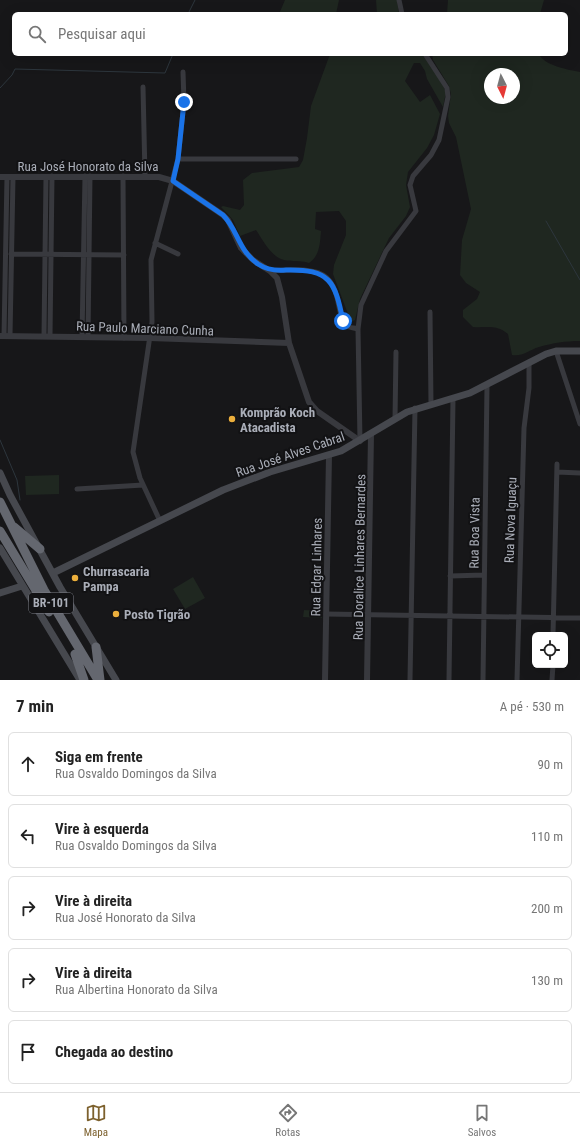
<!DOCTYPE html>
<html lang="pt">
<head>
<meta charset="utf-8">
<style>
  :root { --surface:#fff; --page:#f6f6f6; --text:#222; --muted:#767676; --line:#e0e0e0; --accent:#7d612e }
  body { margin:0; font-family:"Roboto Condensed",sans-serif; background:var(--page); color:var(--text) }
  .controls { position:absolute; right:12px; bottom:12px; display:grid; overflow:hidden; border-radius:6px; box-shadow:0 4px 16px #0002 }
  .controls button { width:36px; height:36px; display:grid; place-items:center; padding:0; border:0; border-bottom:1px solid var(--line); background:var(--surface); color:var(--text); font:20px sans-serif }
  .compass { position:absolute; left:484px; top:68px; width:36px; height:36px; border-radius:50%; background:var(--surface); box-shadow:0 4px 16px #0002; rotate:174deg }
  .stop { position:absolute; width:12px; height:12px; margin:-9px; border:3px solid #1a73e8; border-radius:50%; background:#fff }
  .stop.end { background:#1a73e8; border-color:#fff; box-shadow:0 1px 4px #0008 }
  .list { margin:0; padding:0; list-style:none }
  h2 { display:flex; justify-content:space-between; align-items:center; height:52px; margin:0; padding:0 16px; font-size:17px }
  h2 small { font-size:13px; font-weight:400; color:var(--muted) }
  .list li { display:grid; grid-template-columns:26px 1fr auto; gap:12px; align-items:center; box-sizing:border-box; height:64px; margin:0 8px 8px; padding:0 8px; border:1px solid var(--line); border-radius:6px }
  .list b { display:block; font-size:15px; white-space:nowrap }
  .list p { margin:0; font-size:13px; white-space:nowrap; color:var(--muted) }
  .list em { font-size:13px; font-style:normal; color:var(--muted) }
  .icon { flex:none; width:22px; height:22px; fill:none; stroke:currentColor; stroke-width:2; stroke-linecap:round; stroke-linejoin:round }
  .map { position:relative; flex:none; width:580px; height:680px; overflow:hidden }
  .search { position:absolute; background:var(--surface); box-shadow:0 4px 16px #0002; left:12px; right:12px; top:12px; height:44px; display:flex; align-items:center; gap:10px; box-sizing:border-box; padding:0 14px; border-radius:6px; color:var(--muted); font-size:15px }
  .sheet { height:412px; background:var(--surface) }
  nav { display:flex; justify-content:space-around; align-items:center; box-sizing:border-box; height:56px; border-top:1px solid var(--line); background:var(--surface); font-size:11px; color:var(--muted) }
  nav a { display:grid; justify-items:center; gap:2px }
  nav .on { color:var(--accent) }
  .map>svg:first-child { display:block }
</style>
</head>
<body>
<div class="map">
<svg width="580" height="680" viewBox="0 0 580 680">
  <rect width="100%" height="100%" fill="#171719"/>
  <path fill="#1f2720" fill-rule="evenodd" d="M285,0h54l-3,14h-57z
    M376,0h21l2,14h-22z
    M448,0h96l-4,14h-93z
    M330,54h93l12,15 11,23 -3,15 -16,-28 -2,-8 -5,-8h-6l-9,18 15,21 10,-7 10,19 -6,21 -7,13 -19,24 -2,13 4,22 -4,9 -17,22 -29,61 -5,21 -4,2 -18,-48 1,-9 12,-30v-14l-7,-10 -23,1 -1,17 6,2c-1,11 -1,25 -12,32 -9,-3 -17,-1 -25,-3 -13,-3 -21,-20 -28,-30l-16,6 -7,-16 -12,-13 2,-1 17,4 4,-5 -1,-25 9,-7 47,-6 4,-7 4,-22 4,-32z
    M432,54h107c4,11 30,16 41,18v269c-15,0 -27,2 -41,6 -10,3 -17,10 -27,8l-4,-21c-12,-10 -21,-6 -35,-7l-10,-10v-7l14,-11 3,-7 -14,-9 -6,-8 2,-35 9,-31 -15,-72 -7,-14 -1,-7 3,-22 -2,-8 -16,-26zM490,74h24v24h-24z
    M59,475v19l-33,1 -1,-19z
    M193,577l12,21 -20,11 -12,-20z
    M304,610l18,1v7l-19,-1z"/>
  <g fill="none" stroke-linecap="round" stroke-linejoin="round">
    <path stroke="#2d363d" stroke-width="1" d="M188,14l7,-14
      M0,88l12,-13 3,-6 150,4 8,-19
      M546,221l34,59
      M0,440l17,40 3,20"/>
    <path stroke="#38393e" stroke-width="5" d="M399,0l3,14
      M143,87l2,89
      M178,159h118
      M123,176l1,162
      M155,243l23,11
      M11,254l113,1
      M270,271c17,-1 33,-3 49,2 25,9 15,47 30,54 3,1 7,1 9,2
      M430,312l1,93
      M4,336l3,-159
      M10,336l3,-159
      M44,336l2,-159
      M50,336l2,-160
      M82,337l3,-161
      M88,337l2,-161
      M556,351l24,73
      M395,419l1,-67
      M360,441l-2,-112 3,-24 25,-54 30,-40 -6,-26 3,-9 18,-21 8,-15 9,-43 -1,-9 -22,-34
      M557,472l23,1
      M77,489l66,-4
      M160,521l-20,-43 -7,-26 19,-130 -1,-62 27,-101 6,-57 -1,-30
      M450,576l34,-1
      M326,614l254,4
      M553,635l4,-171
      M410,680l5,-272
      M449,680l4,-281
      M483,680l4,-294
      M517,680l7,-252 5,-40v-26
      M552,680l1,-15"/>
    <path stroke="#38393e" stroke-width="6" d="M0,177h159l14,4 50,34 5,5 13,28 12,12 17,11 7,7 5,19 7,46 20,59 8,9 43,30
      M0,336l150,2 139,5
      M325,680l4,-225
      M367,680l4,-246"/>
    <path stroke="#46484e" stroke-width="7" d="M0,473l10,22 50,92 56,93
      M0,548l80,132
      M53,573l170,-83 47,-18 71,-21 66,-39 63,-19 76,-39 10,-3h24
      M0,593l22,-7"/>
    <path stroke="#64676f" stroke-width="9" d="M0,502l44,88 54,90
      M14,527l26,22
      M0,531l49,81
      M96,647l4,33
      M75,654l9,26"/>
  </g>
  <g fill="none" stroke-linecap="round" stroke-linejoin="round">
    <path stroke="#1a73e8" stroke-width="5" d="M184,102l-6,57 -5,22 50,34c15,15 15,35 35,49 9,6 17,7 28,6 44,-1 49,11 57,51"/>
  </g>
  <g fill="#ecaf3c" stroke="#121214" stroke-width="1.5">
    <circle cx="232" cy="419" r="4"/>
    <circle cx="75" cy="578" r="4"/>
    <circle cx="116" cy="614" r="4"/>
  </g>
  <g text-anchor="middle" stroke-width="4" stroke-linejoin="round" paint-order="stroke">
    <rect fill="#121214" stroke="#7c7f87" stroke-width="1" x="29" y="593" width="44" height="20" rx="3"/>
    <g font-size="12" font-weight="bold" fill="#aaaeb8">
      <text x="51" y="607">BR-101</text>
    </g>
    <g font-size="13" fill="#aaaeb8" stroke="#121214">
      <text x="88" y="171">Rua José Honorato da Silva</text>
      <text transform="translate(145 328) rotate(2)" y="5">Rua Paulo Marciano Cunha</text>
      <text transform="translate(290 454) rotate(-19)" y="5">Rua José Alves Cabral</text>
      <text transform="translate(510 520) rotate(-88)" y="5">Rua Nova Iguaçu</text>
      <text transform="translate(474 533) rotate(-89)" y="5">Rua Boa Vista</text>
      <text transform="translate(359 557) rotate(-89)" y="5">Rua Doralice Linhares Bernardes</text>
      <text transform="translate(316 567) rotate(-89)" y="5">Rua Edgar Linhares</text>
    </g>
    <g font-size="13" font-weight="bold" fill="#aaaeb8" stroke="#121214" text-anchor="start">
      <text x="240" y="417">Komprão Koch<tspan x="240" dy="15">Atacadista</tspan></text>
      <text x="83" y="576">Churrascaria<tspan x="83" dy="15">Pampa</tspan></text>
      <text x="124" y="619">Posto Tigrão</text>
    </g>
  </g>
</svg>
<div class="controls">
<button><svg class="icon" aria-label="locate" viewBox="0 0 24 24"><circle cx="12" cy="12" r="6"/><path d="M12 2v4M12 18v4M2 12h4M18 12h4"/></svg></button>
</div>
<svg class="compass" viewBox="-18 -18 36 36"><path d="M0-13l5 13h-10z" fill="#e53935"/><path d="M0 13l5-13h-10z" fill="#767676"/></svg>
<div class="stop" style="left:343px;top:321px"></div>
<div class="stop end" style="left:184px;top:102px"></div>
<div class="search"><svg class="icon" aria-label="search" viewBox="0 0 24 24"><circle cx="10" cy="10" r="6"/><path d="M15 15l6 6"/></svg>Pesquisar aqui</div>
</div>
<section class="sheet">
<h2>7 min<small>A pé · 530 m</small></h2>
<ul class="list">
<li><svg class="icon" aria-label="ahead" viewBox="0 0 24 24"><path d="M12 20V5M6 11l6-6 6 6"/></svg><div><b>Siga em frente</b><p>Rua Osvaldo Domingos da Silva</p></div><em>90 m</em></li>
<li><svg class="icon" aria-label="left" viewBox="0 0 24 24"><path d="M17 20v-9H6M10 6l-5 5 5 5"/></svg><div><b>Vire à esquerda</b><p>Rua Osvaldo Domingos da Silva</p></div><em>110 m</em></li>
<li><svg class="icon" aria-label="right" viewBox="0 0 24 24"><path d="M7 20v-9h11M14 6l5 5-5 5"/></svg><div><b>Vire à direita</b><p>Rua José Honorato da Silva</p></div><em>200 m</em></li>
<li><svg class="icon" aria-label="right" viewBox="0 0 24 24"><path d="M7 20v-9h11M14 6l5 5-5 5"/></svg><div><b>Vire à direita</b><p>Rua Albertina Honorato da Silva</p></div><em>130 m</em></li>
<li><svg class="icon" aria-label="arrive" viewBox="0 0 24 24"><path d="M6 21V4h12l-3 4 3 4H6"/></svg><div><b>Chegada ao destino</b></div></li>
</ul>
</section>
<nav>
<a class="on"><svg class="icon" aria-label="map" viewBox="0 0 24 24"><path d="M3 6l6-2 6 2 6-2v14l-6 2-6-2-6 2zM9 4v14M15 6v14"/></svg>Mapa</a>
<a><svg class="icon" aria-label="directions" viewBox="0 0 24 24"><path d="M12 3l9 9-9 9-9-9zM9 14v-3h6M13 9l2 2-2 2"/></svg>Rotas</a>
<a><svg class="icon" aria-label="saved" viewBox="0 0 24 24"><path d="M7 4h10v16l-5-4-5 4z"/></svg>Salvos</a>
</nav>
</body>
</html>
